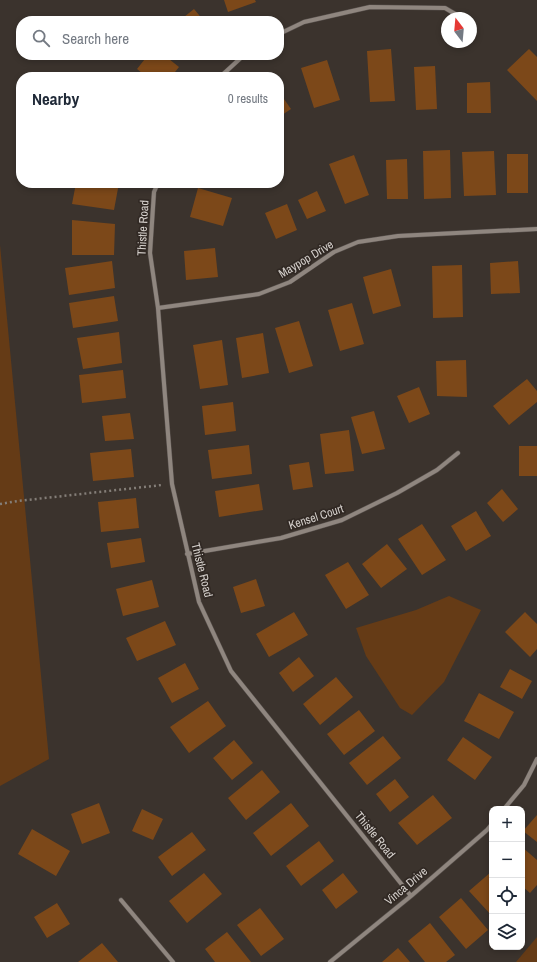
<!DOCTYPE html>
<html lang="en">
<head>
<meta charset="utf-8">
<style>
  :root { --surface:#fff; --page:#f6f6f7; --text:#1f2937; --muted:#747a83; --line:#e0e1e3 }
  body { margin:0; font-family:"Archivo Narrow",sans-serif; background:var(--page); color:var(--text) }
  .controls { position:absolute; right:12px; bottom:12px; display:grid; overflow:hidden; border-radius:8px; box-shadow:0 2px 6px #0003 }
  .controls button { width:36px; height:36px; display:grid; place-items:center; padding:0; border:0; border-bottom:1px solid var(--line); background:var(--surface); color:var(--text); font:20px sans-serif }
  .compass { position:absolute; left:441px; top:12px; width:36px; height:36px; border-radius:50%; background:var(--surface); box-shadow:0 2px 6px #0003; rotate:344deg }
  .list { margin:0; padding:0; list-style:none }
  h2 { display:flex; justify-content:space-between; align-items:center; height:52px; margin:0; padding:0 16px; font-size:17px }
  h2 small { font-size:13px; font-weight:400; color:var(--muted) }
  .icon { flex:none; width:22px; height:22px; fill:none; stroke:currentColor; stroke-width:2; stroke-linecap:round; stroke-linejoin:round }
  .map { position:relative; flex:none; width:537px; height:962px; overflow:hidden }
  .search { position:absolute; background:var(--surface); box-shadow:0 2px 6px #0003; left:16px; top:16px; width:268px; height:44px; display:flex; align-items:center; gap:10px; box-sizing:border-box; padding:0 14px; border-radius:16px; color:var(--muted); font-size:15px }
  .panel { position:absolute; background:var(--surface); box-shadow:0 2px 6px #0003; left:16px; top:72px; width:268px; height:116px; border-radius:16px }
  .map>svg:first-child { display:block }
</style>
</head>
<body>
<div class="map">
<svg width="537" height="962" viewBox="0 0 537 962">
  <rect width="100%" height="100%" fill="#3b332d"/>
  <path fill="#653b16" d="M0,245l49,514 -49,27z
    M449,596l32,14 -37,72 -32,33 -12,-7 -34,-52 -10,-28 60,-18z
    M537,937v25h-21z"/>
  <path fill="#7c4819" d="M224,0h31l1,2 -28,10z
    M194,9l10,12h-25z
    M391,49l4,52 -25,1 -3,-51z
    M529,49l8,8v44l-30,-31z
    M148,55h16l15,12 -8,10h-24l-10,-8z
    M327,60l13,40 -26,8 -13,-40z
    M435,66l2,43 -21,1 -2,-43z
    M490,82l1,31h-24v-30z
    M279,92l12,17 -12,8z
    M450,150l1,48 -27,1 -1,-48z
    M494,151l2,44 -32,1 -2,-44z
    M507,154h21v39h-21z
    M354,155l15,40 -24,9 -16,-40z
    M407,159l1,40h-21l-1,-39z
    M76,183h43l-5,27 -42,-6z
    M198,188l34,10 -9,28 -33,-9z
    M317,191l9,20 -19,8 -9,-19z
    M287,204l10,26 -21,9 -11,-26z
    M72,220l43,4 -1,31h-42z
    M215,248l3,29 -32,3 -2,-29z
    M112,261l3,27 -46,7 -4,-27z
    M518,261l2,32 -29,1 -1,-31z
    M462,265l1,52 -30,1 -1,-52z
    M391,269l10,37 -28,8 -10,-37z
    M114,296l4,25 -45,7 -4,-25z
    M352,303l12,41 -24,7 -12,-41z
    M299,321l14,45 -24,7 -14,-45z
    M119,332l3,31 -39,6 -6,-31z
    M263,333l6,40 -27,5 -6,-40z
    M222,340l6,45 -28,4 -7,-44z
    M466,360l1,37 -30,-1 -1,-35z
    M123,370l3,28 -44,5 -3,-28z
    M527,379l10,12v11l-28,23 -16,-19z
    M419,387l11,27 -21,9 -12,-27z
    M233,402l3,29 -31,4 -3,-29z
    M374,411l11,38 -23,5 -11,-37z
    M130,413l4,26 -29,2 -3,-25z
    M349,430l5,41 -29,3 -5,-40z
    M249,445l3,29 -40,5 -4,-29z
    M519,446h18v30h-18z
    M131,449l3,28 -41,4 -3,-28z
    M309,462l4,25 -20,3 -4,-25z
    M259,484l4,26 -44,7 -4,-26z
    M502,489l16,20 -15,13 -16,-19z
    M136,498l3,30 -38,4 -3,-30z
    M476,511l15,25 -25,15 -15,-25z
    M422,524l24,36 -24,15 -24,-36z
    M141,538l4,24 -34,6 -4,-25z
    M387,544l20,25 -26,19 -19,-24z
    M348,562l21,33 -23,14 -21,-34z
    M256,579l9,27 -24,7 -8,-26z
    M152,580l7,27 -36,9 -7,-27z
    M294,612l14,23 -39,22 -13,-23z
    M525,612l12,12v25l-7,8 -25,-25z
    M165,621l11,24 -39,16 -11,-23z
    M299,657l15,19 -21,16 -14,-19z
    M185,663l14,26 -27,14 -14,-25z
    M510,669l22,12 -10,18 -22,-12z
    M336,677l17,20 -33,28 -17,-21z
    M479,693l35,19 -15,27 -35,-18z
    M208,701l18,25 -37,27 -19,-26z
    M359,710l16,21 -31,24 -17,-21z
    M383,736l18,22 -34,27 -18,-22z
    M463,737l29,20 -17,23 -28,-20z
    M234,740l19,23 -21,17 -19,-22z
    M262,770l18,22 -34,28 -18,-22z
    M395,779l14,18 -19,15 -14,-18z
    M433,795l19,23 -35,27 -19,-22z
    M99,803l11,30 -28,11 -11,-30z
    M291,803l18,23 -38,30 -18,-23z
    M142,809l21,10 -10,21 -21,-9z
    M537,815v27l-14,-11z
    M32,829l38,22 -14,25 -38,-22z
    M192,832l14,18 -34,26 -14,-19z
    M319,841l15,20 -33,25 -15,-20z
    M522,847l15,13v25l-7,8 -8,-7z
    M491,872l1,1v43l-23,-25z
    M204,873l18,21 -35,29 -18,-22z
    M343,873l15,19 -22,17 -14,-19z
    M461,898l27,32 -22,19 -27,-32z
    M57,903l13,21 -23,14 -13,-21z
    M260,908l24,31 -23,17 -24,-31z
    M430,923l25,32 -9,7h-21l-17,-21z
    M227,932l24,30h-36l-10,-13z
    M102,943l16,19h-40z
    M398,948l12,14h-28z"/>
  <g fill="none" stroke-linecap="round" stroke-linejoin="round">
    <defs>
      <path id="minor" d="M279,34l25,-12 66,-15 75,1 17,10
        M220,77l24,-22
        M158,183l-4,9 -4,61 8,55 14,176 27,118 32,69 180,225
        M158,308l101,-14 31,-12 44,-30 24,-10 40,-6 139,-7
        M187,554l94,-16 61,-18 55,-27 40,-23 21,-17
        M504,809l20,-24 13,-26
        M121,900l52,62
        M330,962l81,-66 76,-66 5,-6"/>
    </defs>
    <use href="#minor" stroke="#58514d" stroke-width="5"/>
    <path stroke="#847e78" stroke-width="2.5" stroke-dasharray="2 3" stroke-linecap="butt" d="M0,504l18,-3 144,-16"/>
    <use href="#minor" stroke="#8f867f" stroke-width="4"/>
  </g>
  <g text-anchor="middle" stroke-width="3.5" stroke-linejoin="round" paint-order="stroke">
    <g font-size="12" fill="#d5d0cc" stroke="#312924">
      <text transform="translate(143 228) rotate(-87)" y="4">Thistle Road</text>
      <text transform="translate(306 259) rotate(-31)" y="4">Maypop Drive</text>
      <text transform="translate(316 517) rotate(-18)" y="4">Kensel Court</text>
      <text transform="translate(202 570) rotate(76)" y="4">Thistle Road</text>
      <text transform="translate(375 835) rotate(51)" y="4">Thistle Road</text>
      <text transform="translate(406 886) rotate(-40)" y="4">Vinca Drive</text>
    </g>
  </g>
</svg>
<div class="controls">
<button>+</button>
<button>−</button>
<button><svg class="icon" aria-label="locate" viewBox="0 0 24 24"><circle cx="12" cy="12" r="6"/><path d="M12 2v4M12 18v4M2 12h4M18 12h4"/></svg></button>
<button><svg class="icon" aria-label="layers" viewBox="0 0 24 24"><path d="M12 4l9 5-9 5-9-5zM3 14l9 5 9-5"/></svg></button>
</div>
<svg class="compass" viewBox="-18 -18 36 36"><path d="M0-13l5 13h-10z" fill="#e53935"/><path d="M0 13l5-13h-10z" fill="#747a83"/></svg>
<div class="search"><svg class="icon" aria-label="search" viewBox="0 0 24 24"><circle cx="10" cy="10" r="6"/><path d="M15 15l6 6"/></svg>Search here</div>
<section class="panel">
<h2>Nearby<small>0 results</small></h2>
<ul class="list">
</ul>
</section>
</div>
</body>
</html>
